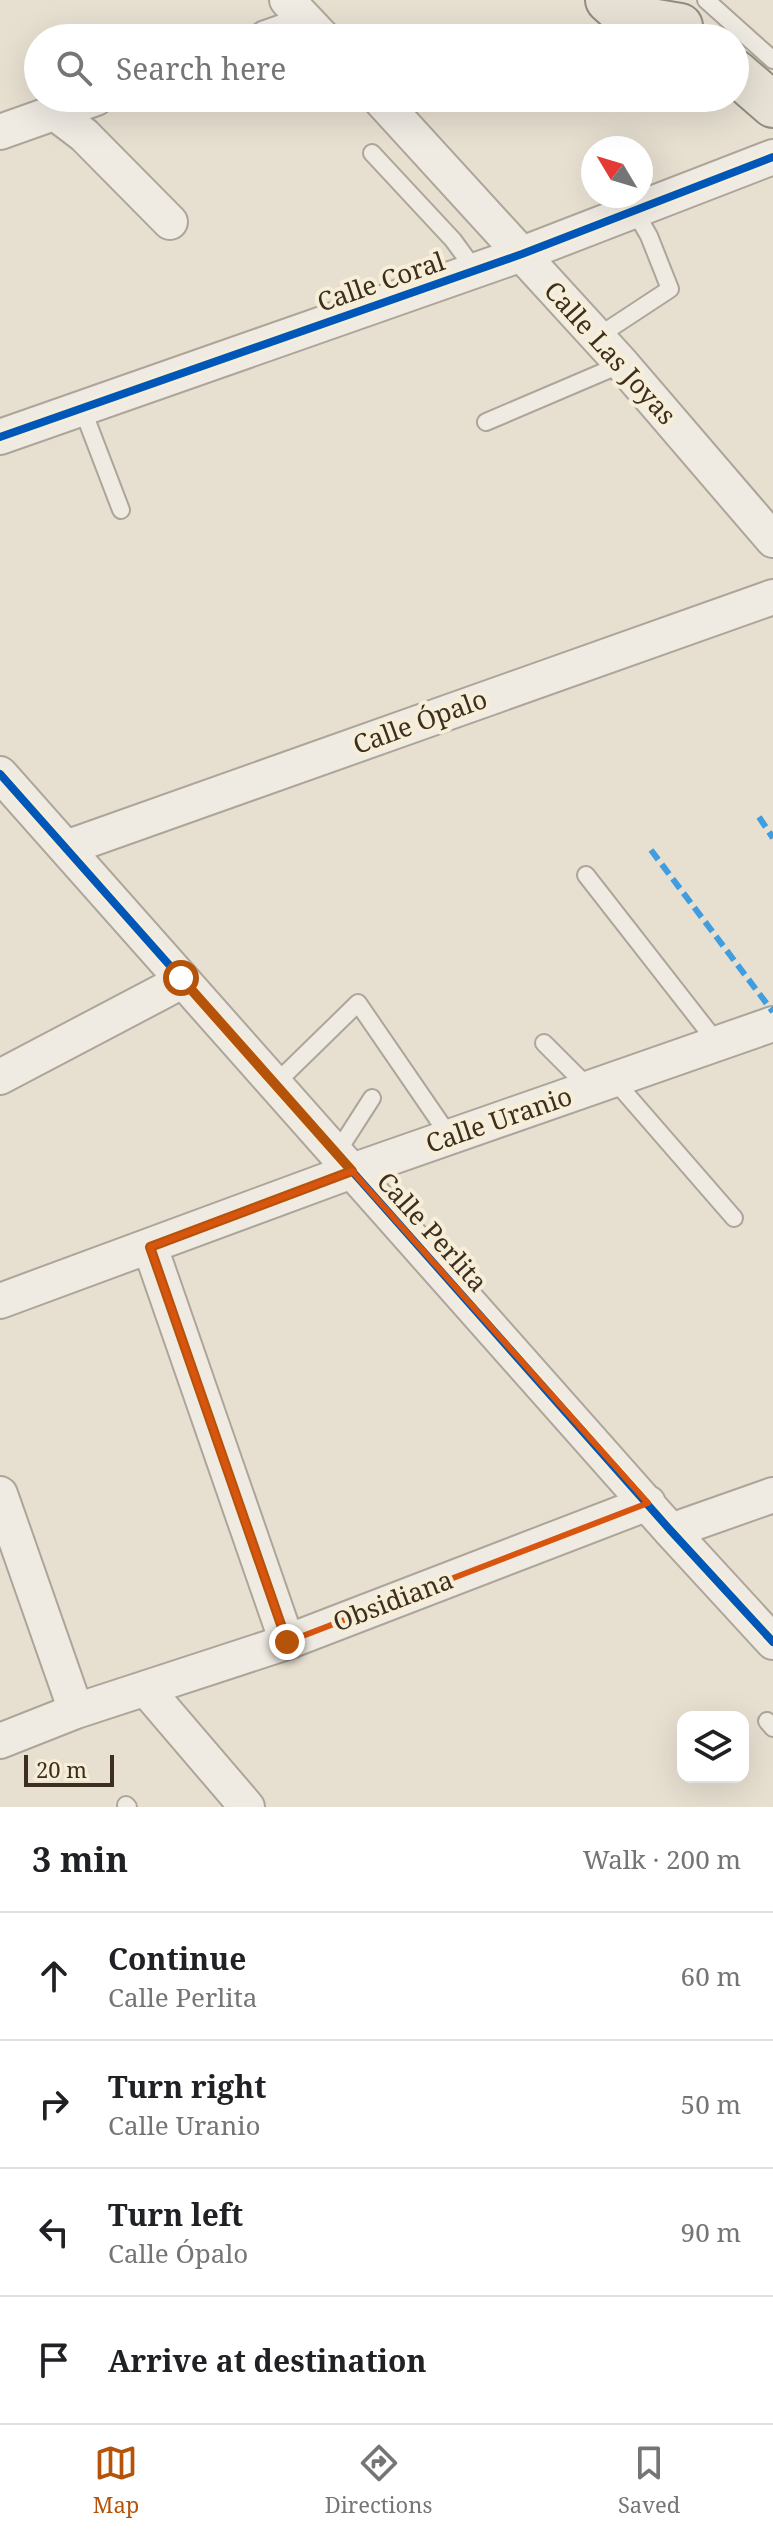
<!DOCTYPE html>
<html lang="en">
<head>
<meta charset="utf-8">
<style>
  :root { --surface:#fff; --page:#f6f6f6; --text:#202124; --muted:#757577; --line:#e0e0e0; --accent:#b45309 }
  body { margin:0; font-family:"Noto Serif",serif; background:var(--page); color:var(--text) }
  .controls { position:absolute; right:24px; bottom:24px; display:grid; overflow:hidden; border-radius:16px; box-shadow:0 8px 32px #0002 }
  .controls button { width:72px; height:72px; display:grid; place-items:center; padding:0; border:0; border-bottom:2px solid var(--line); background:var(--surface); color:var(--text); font:40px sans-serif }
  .compass { position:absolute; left:581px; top:136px; width:72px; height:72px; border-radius:50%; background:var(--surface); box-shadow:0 8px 32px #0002; rotate:308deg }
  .scale { position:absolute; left:24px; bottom:20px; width:90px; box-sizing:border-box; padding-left:8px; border:4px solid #3d2e20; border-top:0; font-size:22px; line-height:28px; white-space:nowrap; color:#3d2e20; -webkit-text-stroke:6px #f7eed8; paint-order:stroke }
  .stop { position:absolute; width:24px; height:24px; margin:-18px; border:6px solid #b45309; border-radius:50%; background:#fff }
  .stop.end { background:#b45309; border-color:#fff; box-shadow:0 2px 8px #0008 }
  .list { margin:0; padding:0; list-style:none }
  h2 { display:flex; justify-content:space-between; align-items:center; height:104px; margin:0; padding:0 32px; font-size:34px }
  h2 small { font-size:26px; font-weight:400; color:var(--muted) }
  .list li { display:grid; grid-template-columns:52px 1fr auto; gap:24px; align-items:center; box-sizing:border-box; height:128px; padding:0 32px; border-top:2px solid var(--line) }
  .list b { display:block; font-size:30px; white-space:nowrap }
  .list p { margin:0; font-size:26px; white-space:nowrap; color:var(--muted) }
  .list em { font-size:26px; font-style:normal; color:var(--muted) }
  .icon { flex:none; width:44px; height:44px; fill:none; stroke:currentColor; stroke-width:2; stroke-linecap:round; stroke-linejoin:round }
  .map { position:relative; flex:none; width:773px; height:1807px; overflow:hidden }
  .search { position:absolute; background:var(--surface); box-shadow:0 8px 32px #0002; left:24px; right:24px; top:24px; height:88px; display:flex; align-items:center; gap:20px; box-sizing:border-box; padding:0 28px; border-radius:44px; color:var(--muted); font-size:30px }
  .sheet { height:616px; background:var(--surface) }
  nav { display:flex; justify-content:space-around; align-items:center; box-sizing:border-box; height:112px; border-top:2px solid var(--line); background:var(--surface); font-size:22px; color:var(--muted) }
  nav a { display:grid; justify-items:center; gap:4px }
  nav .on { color:var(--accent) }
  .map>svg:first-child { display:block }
</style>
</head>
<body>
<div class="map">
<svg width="773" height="1807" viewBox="0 0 773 1807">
  <rect width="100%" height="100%" fill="#e7e0d1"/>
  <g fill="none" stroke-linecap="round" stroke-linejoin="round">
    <defs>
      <path id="service" d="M706,0l67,60
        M372,153l81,87 22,30
        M597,337l73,-48 -21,-53 -15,-26
        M82,408l39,102
        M486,422l136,-58
        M586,875l132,169
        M544,1043l45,45
        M614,1080l120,138
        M275,1084l83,-81 92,134
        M336,1154l36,-56
        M767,1721l6,7
        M126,1805l2,2"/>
      <path id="minor" d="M287,0l36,38
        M266,38l43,-15
        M379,98l243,266 151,176
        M55,113l29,22 86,87
        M0,132l96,-34
        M0,437l522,-183 251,-97
        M0,774l671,757 102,111
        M66,848l707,-251
        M0,1077l169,-89 12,-10
        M150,1247l137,395
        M0,1301l352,-130 421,-147
        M0,1494l76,217
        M671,1531l102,-36
        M146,1689l101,118
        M0,1741l76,-30 211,-69 361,-139"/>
      <path id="primary" d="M608,0l19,17 53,9
        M735,72l38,33"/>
    </defs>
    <use href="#service" stroke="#ada599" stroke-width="20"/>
    <use href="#minor" stroke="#ada599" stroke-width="38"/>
    <use href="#primary" stroke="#928b80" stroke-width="48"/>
    <use href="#service" stroke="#efebe3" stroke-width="16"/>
    <use href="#minor" stroke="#efebe3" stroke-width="34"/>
    <use href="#primary" stroke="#e6e1d4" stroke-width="44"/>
    <path stroke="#3f9de0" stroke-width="6" stroke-dasharray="12 6" stroke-linecap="butt" d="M759,817l14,21
      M651,850l122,162"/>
    <defs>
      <path id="cycleway" d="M0,437l522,-183 251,-97
        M0,774l671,757 102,111"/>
    </defs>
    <use href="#cycleway" stroke="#f7eed8" stroke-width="13"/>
    <use href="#cycleway" stroke="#0057b8" stroke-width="8"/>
  </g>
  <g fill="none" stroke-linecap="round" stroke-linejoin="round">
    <path stroke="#b45309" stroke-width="10" d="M181,978l171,193 -202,76 137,395"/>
  </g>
  <path fill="none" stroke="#d7550e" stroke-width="6" stroke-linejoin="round" d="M352,1171l296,332 -361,139 -137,-395z"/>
  <g text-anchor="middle" stroke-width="8" stroke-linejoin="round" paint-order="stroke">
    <g font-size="26" fill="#3d2e20" stroke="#f7eed8">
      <text transform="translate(381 282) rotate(-19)" y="9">Calle Coral</text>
      <text transform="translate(610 353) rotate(48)" y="9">Calle Las Joyas</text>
      <text transform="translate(420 722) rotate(-20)" y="9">Calle Ópalo</text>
      <text transform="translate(499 1120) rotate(-19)" y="9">Calle Uranio</text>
      <text transform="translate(432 1232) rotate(48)" y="9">Calle Perlita</text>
      <text transform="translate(393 1601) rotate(-21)" y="9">Obsidiana</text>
    </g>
  </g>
</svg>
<div class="controls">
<button><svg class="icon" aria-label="layers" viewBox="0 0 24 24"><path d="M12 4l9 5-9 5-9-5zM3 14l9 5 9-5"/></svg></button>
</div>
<svg class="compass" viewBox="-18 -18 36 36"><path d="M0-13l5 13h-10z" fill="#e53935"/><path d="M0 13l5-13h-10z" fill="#757577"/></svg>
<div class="scale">20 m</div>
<div class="stop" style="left:181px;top:978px"></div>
<div class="stop end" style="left:287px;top:1642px"></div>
<div class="search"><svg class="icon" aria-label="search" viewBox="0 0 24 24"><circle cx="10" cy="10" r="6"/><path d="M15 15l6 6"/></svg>Search here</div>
</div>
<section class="sheet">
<h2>3 min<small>Walk · 200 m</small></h2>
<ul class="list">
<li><svg class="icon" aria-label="ahead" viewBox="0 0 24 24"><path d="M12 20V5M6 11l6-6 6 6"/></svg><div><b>Continue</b><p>Calle Perlita</p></div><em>60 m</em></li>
<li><svg class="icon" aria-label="right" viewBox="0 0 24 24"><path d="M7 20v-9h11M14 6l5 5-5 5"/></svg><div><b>Turn right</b><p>Calle Uranio</p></div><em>50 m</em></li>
<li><svg class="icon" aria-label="left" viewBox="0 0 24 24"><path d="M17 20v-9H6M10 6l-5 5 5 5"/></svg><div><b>Turn left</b><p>Calle Ópalo</p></div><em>90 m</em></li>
<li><svg class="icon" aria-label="arrive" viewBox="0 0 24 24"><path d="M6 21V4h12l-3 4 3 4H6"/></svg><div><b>Arrive at destination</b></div></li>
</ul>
</section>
<nav>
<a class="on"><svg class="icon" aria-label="map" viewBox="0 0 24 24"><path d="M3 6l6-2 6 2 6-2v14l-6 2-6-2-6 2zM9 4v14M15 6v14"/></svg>Map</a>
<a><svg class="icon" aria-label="directions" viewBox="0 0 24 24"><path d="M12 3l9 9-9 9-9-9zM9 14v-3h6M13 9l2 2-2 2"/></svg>Directions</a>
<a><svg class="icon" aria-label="saved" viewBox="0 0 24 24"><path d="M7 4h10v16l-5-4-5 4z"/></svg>Saved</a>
</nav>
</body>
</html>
